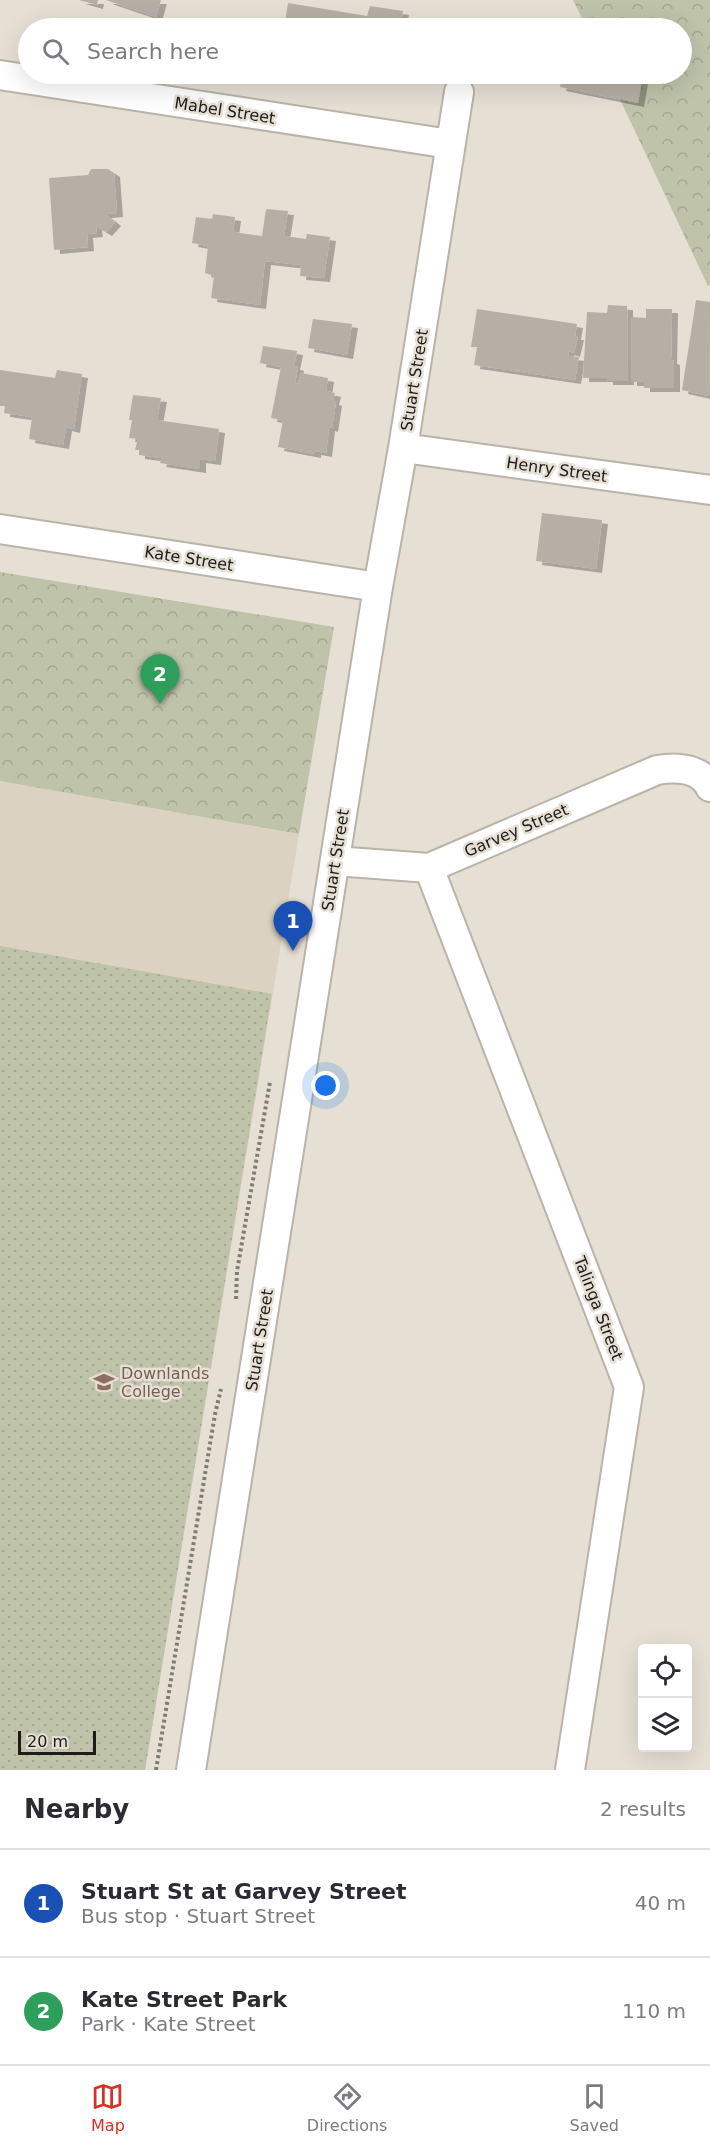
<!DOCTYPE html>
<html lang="en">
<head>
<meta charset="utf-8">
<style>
  :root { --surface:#fff; --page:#f2f2f3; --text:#2b2b33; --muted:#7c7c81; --line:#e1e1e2; --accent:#d93025 }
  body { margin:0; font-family:"DejaVu Sans",sans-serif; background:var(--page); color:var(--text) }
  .controls { position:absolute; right:18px; bottom:18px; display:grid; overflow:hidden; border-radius:6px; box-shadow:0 6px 24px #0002 }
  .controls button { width:54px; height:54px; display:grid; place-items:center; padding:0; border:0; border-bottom:2px solid var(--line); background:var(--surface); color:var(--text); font:30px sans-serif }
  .scale { position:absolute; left:18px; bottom:15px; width:78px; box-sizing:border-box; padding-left:6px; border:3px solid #1e1b18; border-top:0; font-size:16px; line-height:21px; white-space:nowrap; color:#1e1b18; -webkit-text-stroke:4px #e5dfd4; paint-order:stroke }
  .you { position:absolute; left:326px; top:1086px; width:21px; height:21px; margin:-15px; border:4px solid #fff; border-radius:50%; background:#1a73e8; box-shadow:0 0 0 9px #1a73e833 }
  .badge { display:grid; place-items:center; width:39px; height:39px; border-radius:50%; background:var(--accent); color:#fff; font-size:20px; font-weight:700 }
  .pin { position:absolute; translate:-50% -50px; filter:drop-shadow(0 2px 3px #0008) }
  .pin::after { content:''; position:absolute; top:32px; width:21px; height:18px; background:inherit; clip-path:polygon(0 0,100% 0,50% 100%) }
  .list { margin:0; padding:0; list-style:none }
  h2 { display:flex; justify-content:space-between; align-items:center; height:78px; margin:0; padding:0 24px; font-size:26px }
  h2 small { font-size:20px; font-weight:400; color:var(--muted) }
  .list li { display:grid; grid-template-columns:39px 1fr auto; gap:18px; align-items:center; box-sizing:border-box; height:108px; padding:0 24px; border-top:2px solid var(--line) }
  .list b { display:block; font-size:22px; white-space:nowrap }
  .list p { margin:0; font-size:20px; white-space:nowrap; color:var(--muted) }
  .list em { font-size:20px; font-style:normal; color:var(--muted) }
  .icon { flex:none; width:33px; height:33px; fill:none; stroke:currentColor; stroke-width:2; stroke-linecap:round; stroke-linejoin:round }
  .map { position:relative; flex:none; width:710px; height:1770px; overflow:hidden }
  .search { position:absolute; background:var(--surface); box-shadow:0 6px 24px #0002; left:18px; right:18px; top:18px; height:66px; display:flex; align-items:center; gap:15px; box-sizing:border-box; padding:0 21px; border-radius:33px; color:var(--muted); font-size:22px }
  .sheet { height:294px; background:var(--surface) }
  nav { display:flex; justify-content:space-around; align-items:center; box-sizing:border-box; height:84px; border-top:2px solid var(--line); background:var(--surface); font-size:16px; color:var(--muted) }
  nav a { display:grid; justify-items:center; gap:3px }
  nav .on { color:var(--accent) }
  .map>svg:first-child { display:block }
</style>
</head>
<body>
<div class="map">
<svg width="710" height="1770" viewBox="0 0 710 1770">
  <defs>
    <pattern id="grass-dots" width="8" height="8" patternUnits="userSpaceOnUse" patternTransform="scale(1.5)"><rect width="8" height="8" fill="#bec3aa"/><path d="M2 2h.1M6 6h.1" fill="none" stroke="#a3a792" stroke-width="1.8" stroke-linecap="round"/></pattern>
    <pattern id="forest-crowns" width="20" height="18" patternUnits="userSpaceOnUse" patternTransform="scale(1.5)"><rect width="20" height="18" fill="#bec3aa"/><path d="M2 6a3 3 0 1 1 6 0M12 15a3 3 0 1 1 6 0" fill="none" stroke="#a3a792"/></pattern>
    <filter id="shadow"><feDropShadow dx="6" dy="4" stdDeviation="0" flood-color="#0004"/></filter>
  </defs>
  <rect width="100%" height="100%" fill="#e5dfd4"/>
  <path fill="#dcd2c2" d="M0,781l299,53 -154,936h-145z"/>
  <path fill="url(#grass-dots)" d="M0,946l272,48 -127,776h-145z"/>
  <path fill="url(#forest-crowns)" d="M573,0h137v285l-2,1 -100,-212h74v-46h-95z
    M0,572l334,55 -35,207 -299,-53z"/>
  <path fill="#b6afa6" filter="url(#shadow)" d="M79,0h19l-1,5z
    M106,0h55l-5,17z
    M288,3l79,13 3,-10 33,5 -3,17h-116z
    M563,74h80l-5,29 -78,-16z
    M91,169h17l6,4 3,40 -12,1 10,8 -9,10 -10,-6 1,7 -10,1 1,13 -34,3 -5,-72 39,-3z
    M266,209l22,2 -4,25 22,3 1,-5 23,3 -6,41 -24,-2 1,-11 -36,-4 -5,44 -49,-7 3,-22 -9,-3 3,-27 -16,-3 4,-26 16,2 1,-5 22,3 -2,15 29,4z
    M696,300l14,2 -1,94 -27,-6z
    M608,305l19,1 1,75h-21v-3h-24l4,-66 20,1z
    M477,309l100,15 -2,12h3l-4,17 -6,-2 1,5 10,1 -4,23 -101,-15 3,-18h-6z
    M646,309h26l-1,51 3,1v27h-30v-6h-13l1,-65 14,1z
    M313,319l39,5 -5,31 -39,-7z
    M263,346l34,5 -3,15 4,1 -3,16 3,1 3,-11 27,5 -2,13 9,2 -2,8 3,1 -4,26 -3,-1 -3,26 -11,-2v3l-37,-7 5,-27 -12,-2 10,-51 -21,-4z
    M0,370l55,8 2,-8 25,4 -8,55 -8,-2 -3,18 -34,-6 3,-22 -28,-4 1,-7h-5z
    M133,395l28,3 -4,22 62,9 -4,32 -15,-2v10l-40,-6 2,-5 -23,-3v-5h-4l3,-11 -9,-1 3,-18h-3z
    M542,513l60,7 -6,49 -60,-8z"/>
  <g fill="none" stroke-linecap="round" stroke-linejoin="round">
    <defs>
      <path id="minor" d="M0,75l450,69
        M403,448l307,42
        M0,529l378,58
        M335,861l94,7 228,-98c18,-3 43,-3 53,17
        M429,868l200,519 -59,383
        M191,1770l187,-1183 25,-139 56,-356"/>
    </defs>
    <use href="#minor" stroke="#b9b3a9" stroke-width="32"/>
    <path stroke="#807b74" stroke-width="4" stroke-dasharray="3 3" stroke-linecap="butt" d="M236,1299l1,-28 33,-189
      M156,1770l59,-356 6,-25"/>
    <use href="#minor" stroke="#fff" stroke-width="28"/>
  </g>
  <defs>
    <symbol id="school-bare" viewBox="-9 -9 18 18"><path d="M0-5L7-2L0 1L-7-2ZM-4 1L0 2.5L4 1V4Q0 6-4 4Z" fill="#8d6e63" stroke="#e5dfd4" stroke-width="2.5" paint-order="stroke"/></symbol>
  </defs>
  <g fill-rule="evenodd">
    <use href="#school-bare" x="89" y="1367" width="30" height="30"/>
  </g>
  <g text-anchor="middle" stroke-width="5" stroke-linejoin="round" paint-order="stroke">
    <g font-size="16" fill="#1e1b18" stroke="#e5dfd4">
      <text transform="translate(225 110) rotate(9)" y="6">Mabel Street</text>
      <text transform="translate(414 380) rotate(-81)" y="6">Stuart Street</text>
      <text transform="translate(557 469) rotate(8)" y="6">Henry Street</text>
      <text transform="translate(189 558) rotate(9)" y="6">Kate Street</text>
      <text transform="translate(516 830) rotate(-23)" y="6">Garvey Street</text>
      <text transform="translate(335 860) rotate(-81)" y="6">Stuart Street</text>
      <text transform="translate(599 1308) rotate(69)" y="6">Talinga Street</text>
      <text transform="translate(259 1340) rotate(-81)" y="6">Stuart Street</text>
    </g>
    <g font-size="16" fill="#785e54" stroke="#e5dfd4" text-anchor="start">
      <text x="121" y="1379">Downlands<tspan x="121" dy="18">College</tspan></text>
    </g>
  </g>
</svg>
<div class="controls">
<button><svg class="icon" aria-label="locate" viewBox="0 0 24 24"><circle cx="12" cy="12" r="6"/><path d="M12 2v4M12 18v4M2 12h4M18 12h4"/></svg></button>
<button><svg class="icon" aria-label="layers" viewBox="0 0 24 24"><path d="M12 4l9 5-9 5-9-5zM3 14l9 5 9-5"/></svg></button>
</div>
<div class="scale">20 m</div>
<div class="you"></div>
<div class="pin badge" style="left:293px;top:951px;background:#1a4fb4">1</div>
<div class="pin badge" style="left:160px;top:704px;background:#2e9e5b">2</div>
<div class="search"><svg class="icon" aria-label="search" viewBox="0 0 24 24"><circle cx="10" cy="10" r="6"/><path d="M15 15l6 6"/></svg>Search here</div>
</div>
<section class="sheet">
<h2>Nearby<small>2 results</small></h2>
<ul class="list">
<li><span class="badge" style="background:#1a4fb4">1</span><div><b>Stuart St at Garvey Street</b><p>Bus stop · Stuart Street</p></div><em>40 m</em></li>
<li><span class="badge" style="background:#2e9e5b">2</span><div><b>Kate Street Park</b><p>Park · Kate Street</p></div><em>110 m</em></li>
</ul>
</section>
<nav>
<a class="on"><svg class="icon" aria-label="map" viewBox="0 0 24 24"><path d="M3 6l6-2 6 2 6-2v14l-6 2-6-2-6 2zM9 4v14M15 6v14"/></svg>Map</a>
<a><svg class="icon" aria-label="directions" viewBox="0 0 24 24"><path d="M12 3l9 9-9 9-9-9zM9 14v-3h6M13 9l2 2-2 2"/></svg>Directions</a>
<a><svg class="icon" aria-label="saved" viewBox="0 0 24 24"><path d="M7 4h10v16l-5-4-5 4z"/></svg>Saved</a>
</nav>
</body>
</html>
